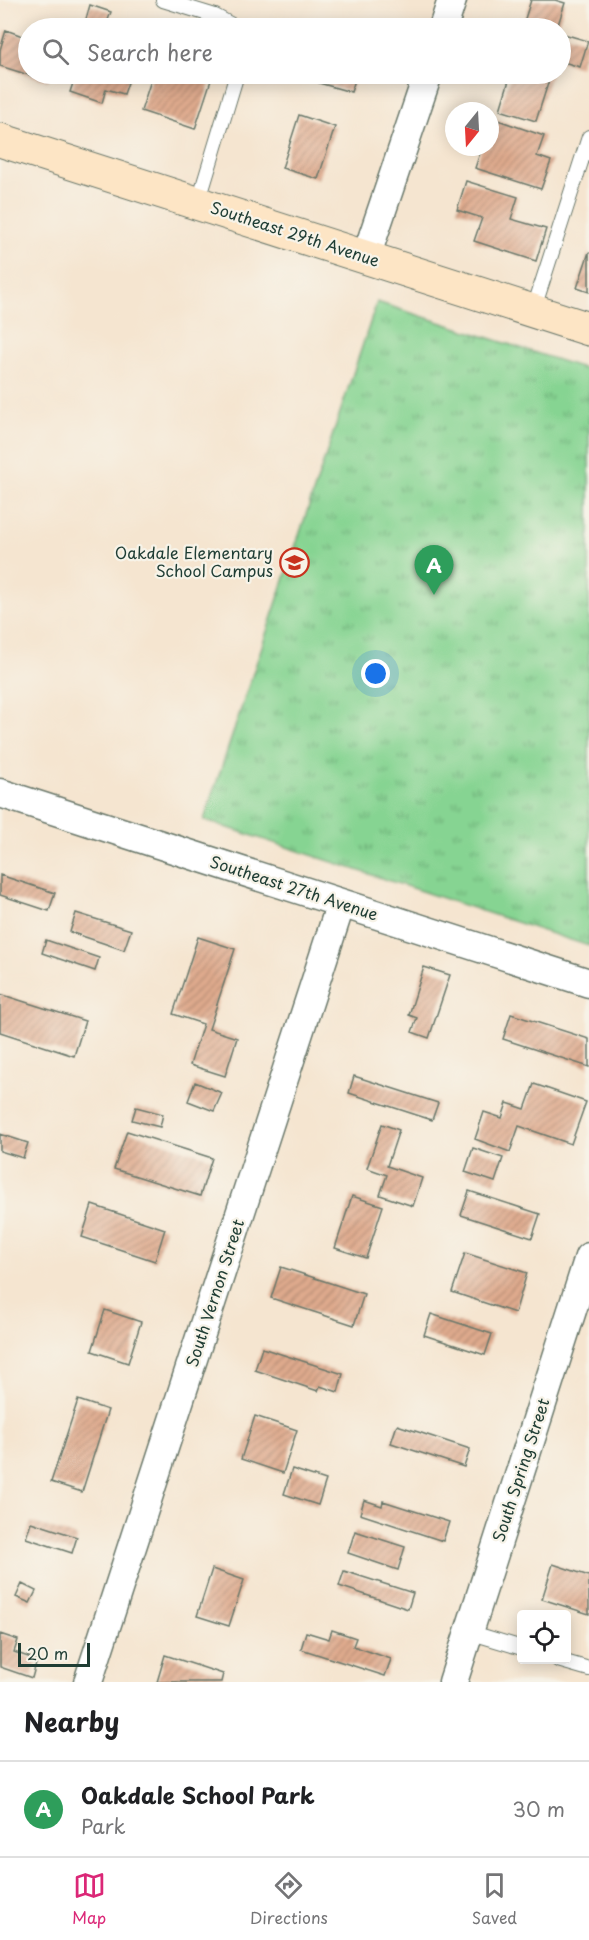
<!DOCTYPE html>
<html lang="en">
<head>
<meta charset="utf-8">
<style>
  :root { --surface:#fff; --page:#f2f2f2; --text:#202124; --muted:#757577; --line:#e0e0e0; --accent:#db2777 }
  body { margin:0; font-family:"Playpen Sans",sans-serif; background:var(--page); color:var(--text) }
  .controls { position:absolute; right:18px; bottom:18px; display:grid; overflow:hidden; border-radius:6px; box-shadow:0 3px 15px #0003 }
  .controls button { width:54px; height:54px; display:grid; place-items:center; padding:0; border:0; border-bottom:2px solid var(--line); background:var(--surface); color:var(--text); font:30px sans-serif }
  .compass { position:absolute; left:445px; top:102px; width:54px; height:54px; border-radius:50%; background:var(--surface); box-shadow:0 3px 15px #0003; rotate:198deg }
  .scale { position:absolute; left:18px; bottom:15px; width:72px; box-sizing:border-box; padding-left:6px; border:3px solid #1f3d34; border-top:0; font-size:16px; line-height:21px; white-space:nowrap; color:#1f3d34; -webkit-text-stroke:4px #f7f3e8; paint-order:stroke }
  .you { position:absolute; left:376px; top:674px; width:21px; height:21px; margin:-15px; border:4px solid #fff; border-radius:50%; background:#1a73e8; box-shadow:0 0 0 9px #1a73e833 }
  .badge { display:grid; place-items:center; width:39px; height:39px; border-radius:50%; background:var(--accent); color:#fff; font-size:20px; font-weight:700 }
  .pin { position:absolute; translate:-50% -50px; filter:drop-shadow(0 2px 3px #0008) }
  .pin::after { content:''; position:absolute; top:32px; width:21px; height:18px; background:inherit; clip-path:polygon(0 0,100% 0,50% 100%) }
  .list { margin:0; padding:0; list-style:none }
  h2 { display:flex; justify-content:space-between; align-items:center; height:78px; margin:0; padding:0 24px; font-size:26px }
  h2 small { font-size:20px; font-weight:400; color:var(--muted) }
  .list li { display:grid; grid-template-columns:39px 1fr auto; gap:18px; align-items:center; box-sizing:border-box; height:96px; padding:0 24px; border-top:2px solid var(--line) }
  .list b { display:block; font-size:22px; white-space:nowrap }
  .list p { margin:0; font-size:20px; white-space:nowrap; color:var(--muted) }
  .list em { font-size:20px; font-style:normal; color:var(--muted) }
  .icon { flex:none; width:33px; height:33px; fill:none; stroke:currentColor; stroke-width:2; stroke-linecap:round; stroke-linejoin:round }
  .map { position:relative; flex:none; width:589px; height:1682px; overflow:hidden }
  .search { position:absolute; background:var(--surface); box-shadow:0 3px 15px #0003; left:18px; right:18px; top:18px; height:66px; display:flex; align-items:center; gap:15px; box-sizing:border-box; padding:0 21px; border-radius:33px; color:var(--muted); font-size:22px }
  .sheet { height:174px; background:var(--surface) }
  nav { display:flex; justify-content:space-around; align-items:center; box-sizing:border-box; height:84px; border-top:2px solid var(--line); background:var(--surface); font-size:16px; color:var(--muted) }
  nav a { display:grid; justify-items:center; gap:3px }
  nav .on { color:var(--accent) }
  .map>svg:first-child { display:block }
</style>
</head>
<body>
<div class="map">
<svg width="589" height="1682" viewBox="0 0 589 1682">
  <defs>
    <pattern id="grass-tufts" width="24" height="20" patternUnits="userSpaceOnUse" patternTransform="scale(1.5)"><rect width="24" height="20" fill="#86d492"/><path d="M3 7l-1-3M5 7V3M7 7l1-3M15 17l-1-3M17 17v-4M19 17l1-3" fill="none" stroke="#6dad78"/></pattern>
    <pattern id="building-hatch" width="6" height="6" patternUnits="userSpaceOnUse" patternTransform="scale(1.5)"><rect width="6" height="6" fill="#dfaa8d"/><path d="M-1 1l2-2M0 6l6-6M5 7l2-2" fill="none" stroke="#b48c74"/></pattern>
  </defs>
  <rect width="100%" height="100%" fill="#f7f3e8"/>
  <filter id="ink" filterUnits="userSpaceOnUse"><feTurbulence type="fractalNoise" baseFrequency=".0167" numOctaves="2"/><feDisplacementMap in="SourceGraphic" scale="12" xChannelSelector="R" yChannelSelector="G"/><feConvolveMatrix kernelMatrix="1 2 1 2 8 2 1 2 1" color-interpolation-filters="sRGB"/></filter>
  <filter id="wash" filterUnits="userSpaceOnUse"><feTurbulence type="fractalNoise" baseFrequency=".008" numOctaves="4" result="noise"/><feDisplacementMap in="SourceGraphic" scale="24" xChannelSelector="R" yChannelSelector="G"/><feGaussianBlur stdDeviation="1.35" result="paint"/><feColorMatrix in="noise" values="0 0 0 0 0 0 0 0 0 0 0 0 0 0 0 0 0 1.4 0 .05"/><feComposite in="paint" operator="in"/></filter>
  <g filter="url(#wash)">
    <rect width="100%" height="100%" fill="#f5e5d0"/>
    <path fill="url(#grass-tufts)" stroke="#528863" stroke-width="1.5" d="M377,302l212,68v576l-385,-126z"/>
    <g id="blocks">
      <path fill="url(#building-hatch)" d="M531,0h24l10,3 -8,25h-35z
        M90,5l21,7 -6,16 -21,-2z
        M323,19l29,9h-32z
        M6,30l22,8v36h23l-3,7 -48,-15v-16z
        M560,33l28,8 -8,26 -20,-6z
        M76,74h55l-7,20 -18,-5 -4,14 -32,-11z
        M153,74h32l8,2 1,-2h19l-18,55 -54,-18z
        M322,74h35l-6,18 -32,-9z
        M500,74h51l-15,47 -36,-11 10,-33z
        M299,115l36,12 -17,52 -36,-11z
        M492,118l52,18 -7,20 14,5 -10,28 -66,-21 7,-21h8z
        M466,181l52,16 -7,22 35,10 -10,32 -62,-20 8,-23 -25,-8z
        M589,252v40l-12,-4z
        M0,875l55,18 -6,18 -49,-16z
        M76,913l55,17 -7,20 -54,-18z
        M198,937l37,12 -26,80 28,9 -12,38 -35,-11 13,-41 -30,-10z
        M46,940l53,18 -4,13 -53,-18z
        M424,967l26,8 -21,63 -17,-6 5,-14 -8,-3z
        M0,994l85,27 -11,35 -74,-24z
        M511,1014l78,25v28l-86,-28z
        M354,1076l84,27 -6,17 -83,-27z
        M195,1082l27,11 -8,18 -26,-10z
        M534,1084l52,18 -15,42 -52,-18 -9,26 -35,-13 9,-27 18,6 5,-15 18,6z
        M136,1107l27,7 -3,13 -28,-7z
        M382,1124l17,6 -12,36 35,12 -9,28 -33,-11 7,-20 -20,-7z
        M127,1131l85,27 -12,38 -86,-27z
        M0,1134l28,9 -5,15 -23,-7z
        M473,1148l30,10 -8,24 -30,-10z
        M469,1191l71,23 -8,24 -71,-23z
        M352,1196l31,10 -17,52 -31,-10z
        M92,1205l73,24 -10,32 -73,-24z
        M465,1253l62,20 -12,40 -63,-21z
        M281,1267l83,27 -10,31 -83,-27z
        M105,1310l36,12 -13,41 -36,-12z
        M431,1314l61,20 -7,21 -61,-20z
        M262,1348l81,26 -5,18 -18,-6 -2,5 -63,-21z
        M78,1400l30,10 -26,82 -31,-10z
        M255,1416l42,14 -14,43 -42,-14z
        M397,1425l73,24 -6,18 -73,-24z
        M292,1469l34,11 -8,25 -34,-11z
        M364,1500l18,6 1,-5 66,21 -6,19 -83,-27z
        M31,1522l46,15 -5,16 -46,-15z
        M355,1531l50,16 -7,23 -50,-17z
        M553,1564l36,12v38l-47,-15z
        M212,1569l32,11 -15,46 -32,-10z
        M344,1571l69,22 -5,16 -69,-23z
        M22,1584l14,7 -6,12 -14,-6z
        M332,1630l24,8 -3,8 38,13 -6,17 -84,-27 5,-17 23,7z
        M0,1634l18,6 -4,12 23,8 -5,18 -32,-11z
        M165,1655l58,19 -2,8h-64z"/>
    </g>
  </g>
  <g filter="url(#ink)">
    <use href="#blocks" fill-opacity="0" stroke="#6a786b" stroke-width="1.5"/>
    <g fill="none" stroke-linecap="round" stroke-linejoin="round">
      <defs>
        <path id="lane" d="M163,0l52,16 22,12
          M198,203l39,-129
          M533,311l56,-174
          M469,1632l53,16
          M558,1660l31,9"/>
        <path id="street" d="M443,28l9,-28
          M366,257l62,-183
          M0,793l589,190
          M88,1682l253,-779
          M453,1682l136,-425"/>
        <path id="secondary" d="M0,140l589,189"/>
      </defs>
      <use href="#lane" stroke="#6a786b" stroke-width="16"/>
      <use href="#street" stroke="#6a786b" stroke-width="31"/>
      <use href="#secondary" stroke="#6a786b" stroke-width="35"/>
      <use href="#lane" stroke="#fff" stroke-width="14"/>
      <use href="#street" stroke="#fff" stroke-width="28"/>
      <use href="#secondary" stroke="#fde5c5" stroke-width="33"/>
    </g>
  </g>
  <defs>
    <symbol id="school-ring" viewBox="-11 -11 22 22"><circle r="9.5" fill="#f7f3e8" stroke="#c8321e" stroke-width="1.5"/><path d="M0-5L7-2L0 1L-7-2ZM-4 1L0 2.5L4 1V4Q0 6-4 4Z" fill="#c8321e"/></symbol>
  </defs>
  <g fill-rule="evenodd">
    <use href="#school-ring" x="278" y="546" width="33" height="33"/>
  </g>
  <g text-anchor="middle" stroke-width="4.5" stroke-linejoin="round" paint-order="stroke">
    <g font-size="16" fill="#1f3d34" stroke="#f7f3e8">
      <text transform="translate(295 234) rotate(18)" y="6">Southeast 29th Avenue</text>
      <text transform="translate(294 888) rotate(18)" y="6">Southeast 27th Avenue</text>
      <text transform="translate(215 1293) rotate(-72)" y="6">South Vernon Street</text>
      <text transform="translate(521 1470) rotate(-72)" y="6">South Spring Street</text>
    </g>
    <g font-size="16" fill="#1f3d34" stroke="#f7f3e8" text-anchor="end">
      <text x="273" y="559">Oakdale Elementary<tspan x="273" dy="18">School Campus</tspan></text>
    </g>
  </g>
</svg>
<div class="controls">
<button><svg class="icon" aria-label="locate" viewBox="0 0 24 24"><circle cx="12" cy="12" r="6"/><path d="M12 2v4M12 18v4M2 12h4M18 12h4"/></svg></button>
</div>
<svg class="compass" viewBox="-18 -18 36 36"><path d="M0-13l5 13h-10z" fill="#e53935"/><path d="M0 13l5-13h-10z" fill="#757577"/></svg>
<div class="scale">20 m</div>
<div class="you"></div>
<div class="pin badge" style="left:434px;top:595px;background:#2e9e5b">A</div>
<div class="search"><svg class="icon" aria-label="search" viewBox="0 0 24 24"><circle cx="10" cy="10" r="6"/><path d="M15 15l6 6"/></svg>Search here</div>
</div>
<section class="sheet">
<h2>Nearby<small></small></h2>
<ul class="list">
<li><span class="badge" style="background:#2e9e5b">A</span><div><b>Oakdale School Park</b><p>Park</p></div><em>30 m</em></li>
</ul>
</section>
<nav>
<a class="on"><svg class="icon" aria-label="map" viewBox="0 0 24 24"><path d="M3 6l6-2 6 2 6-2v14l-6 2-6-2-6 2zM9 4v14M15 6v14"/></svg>Map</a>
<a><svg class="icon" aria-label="directions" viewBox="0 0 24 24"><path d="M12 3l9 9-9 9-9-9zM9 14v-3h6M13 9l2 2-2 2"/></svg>Directions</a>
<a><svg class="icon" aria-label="saved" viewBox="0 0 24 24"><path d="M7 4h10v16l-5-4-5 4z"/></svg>Saved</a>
</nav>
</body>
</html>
